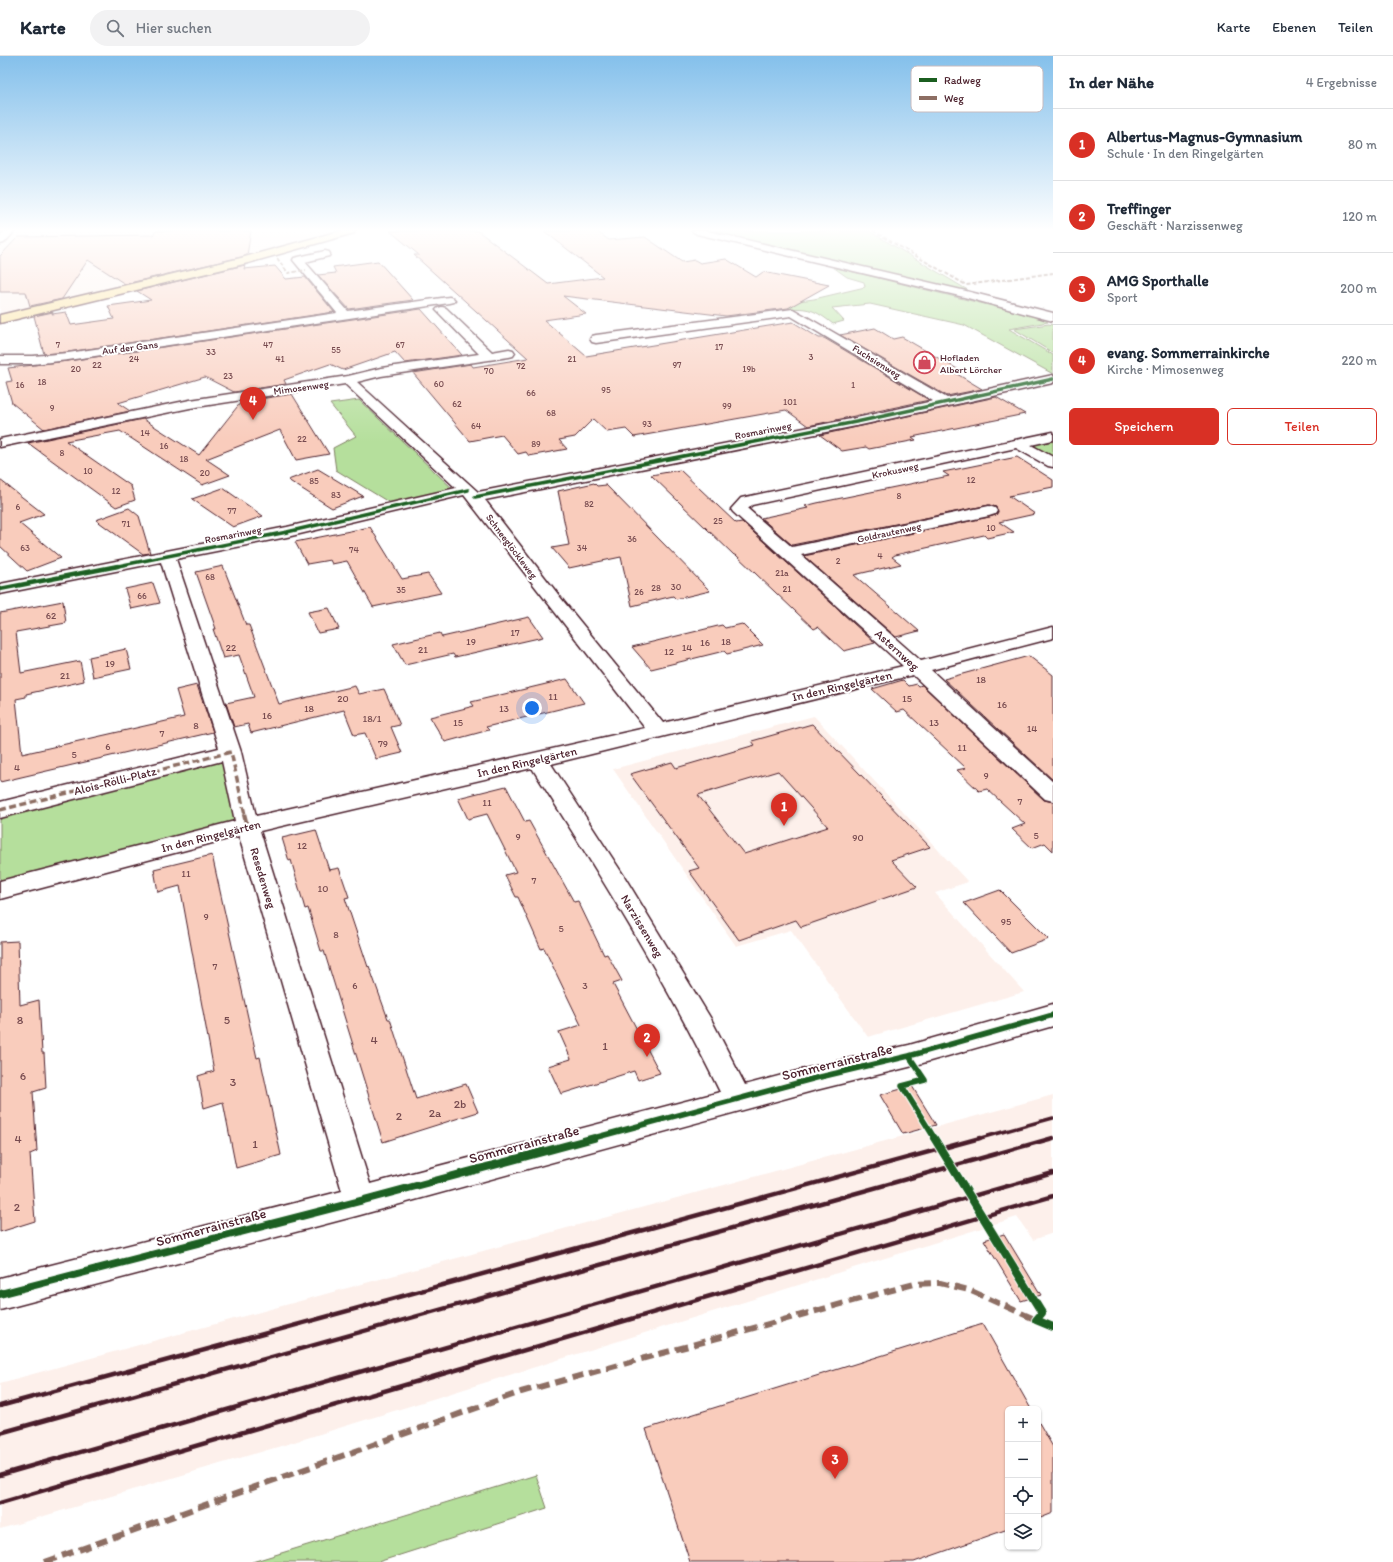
<!DOCTYPE html>
<html lang="de">
<head>
<meta charset="utf-8">
<style>
  :root { --surface:#fff; --page:#f2f2f3; --text:#1f2937; --muted:#747a83; --line:#e0e1e3; --accent:#d93025 }
  body { margin:0; font-family:Itim,sans-serif; background:var(--page); color:var(--text) }
  .controls { position:absolute; right:12px; bottom:12px; display:grid; overflow:hidden; border-radius:6px; box-shadow:0 1px 3px #0004 }
  .controls button { width:36px; height:36px; display:grid; place-items:center; padding:0; border:0; border-bottom:1px solid var(--line); background:var(--surface); color:var(--text); font:20px sans-serif }
  .you { position:absolute; left:532px; top:652px; width:14px; height:14px; margin:-10px; border:3px solid #fff; border-radius:50%; background:#1a73e8; box-shadow:0 0 0 6px #1a73e833 }
  .badge { display:grid; place-items:center; width:26px; height:26px; border-radius:50%; background:var(--accent); color:#fff; font-size:13px; font-weight:700 }
  .pin { position:absolute; translate:-50% -33px; filter:drop-shadow(0 1px 2px #0008) }
  .pin::after { content:''; position:absolute; top:21px; width:14px; height:12px; background:inherit; clip-path:polygon(0 0,100% 0,50% 100%) }
  .list { margin:0; padding:0; list-style:none }
  h2 { display:flex; justify-content:space-between; align-items:center; height:52px; margin:0; padding:0 16px; font-size:17px }
  h2 small { font-size:13px; font-weight:400; color:var(--muted) }
  .list li { display:grid; grid-template-columns:26px 1fr auto; gap:12px; align-items:center; box-sizing:border-box; height:72px; padding:0 16px; border-top:1px solid var(--line) }
  .list b { display:block; font-size:15px; white-space:nowrap }
  .list p { margin:0; font-size:13px; white-space:nowrap; color:var(--muted) }
  .list em { font-size:13px; font-style:normal; color:var(--muted) }
  .actions { display:flex; gap:8px; padding:12px 16px }
  .actions a { flex:1; padding:9px 0; border:1px solid var(--accent); border-radius:6px; text-align:center; font-size:14px; color:var(--accent) }
  .actions .main { background:var(--accent); color:#fff }
  .icon { flex:none; width:22px; height:22px; fill:none; stroke:currentColor; stroke-width:2; stroke-linecap:round; stroke-linejoin:round }
  .map { position:relative; flex:none; width:1053px; height:1506px; overflow:hidden }
  header { display:flex; align-items:center; gap:24px; box-sizing:border-box; height:56px; padding:0 20px; background:var(--surface); border-bottom:1px solid var(--line) }
  header strong { font-size:19px }
  nav { display:flex; gap:22px; margin-inline-start:auto; font-size:14px }
  .search { width:280px; height:36px; background:var(--page); display:flex; align-items:center; gap:10px; box-sizing:border-box; padding:0 14px; border-radius:22px; color:var(--muted); font-size:15px }
  main { display:flex }
  aside { flex:1; background:var(--surface) }
  .map>svg:first-child { display:block }
</style>
</head>
<body>
<header>
<strong>Karte</strong>
<div class="search"><svg class="icon" aria-label="search" viewBox="0 0 24 24"><circle cx="10" cy="10" r="6"/><path d="M15 15l6 6"/></svg>Hier suchen</div>
<nav><a>Karte</a><a>Ebenen</a><a>Teilen</a></nav>
</header>
<main>
<div class="map">
<svg width="1053" height="1506" viewBox="0 0 1053 1506">
  <rect width="100%" height="100%" fill="#fff"/>
  <filter id="ink" filterUnits="userSpaceOnUse"><feTurbulence type="fractalNoise" baseFrequency=".025" numOctaves="2"/><feDisplacementMap in="SourceGraphic" scale="8" xChannelSelector="R" yChannelSelector="G"/><feConvolveMatrix kernelMatrix="1 2 1 2 8 2 1 2 1" color-interpolation-filters="sRGB"/></filter>
  <g filter="url(#ink)">
    <path fill="#fdf0eb" d="M0,175h336l-80,23 -256,60z
      M814,660l154,166 -33,11 89,99 -156,45 -77,-107 -55,16 -123,-177z
      M1053,1039v138l-20,7 -16,-23 -726,226 -291,86v-146z"/>
    <path fill="#b5df9c" stroke="#807f64" d="M709,175h160l102,61z
      M833,211l204,50 11,5 -39,7 44,26v19l-89,-49 -94,-21 -38,4 12,13 -11,3c-18,-14 -24,-17 -48,-15l-1,-6 30,-4 51,-12 -1,-5 -17,-5z
      M1049,268l4,1v28l-39,-24z
      M359,344l95,90 -64,13 -54,-33 -3,-22 23,-12 -26,-32z
      M1053,380v27l-36,-20z
      M231,696l16,74 -247,64v-80z
      M536,1419l11,33 -169,54h-126z"/>
    <path fill="#f9ccbc" stroke="#4a1f2b" fill-rule="evenodd" d="M156,175h95l-4,24 -6,2 -116,27 -37,-24 -26,39 -32,7 -4,-14h-26v-36l18,-19 135,-2z
      M390,175h88l70,53 55,-7 -59,-46h52l13,9 36,-3 37,25 13,-2 5,3 26,-4 30,18 7,-5 66,13 -41,23 -62,8 -163,-20 23,18 -42,6 42,36 207,-34 26,16h5l105,62 -121,26 -22,-16 -152,27 -8,-8 -19,3 -14,-13 -18,18 -16,3 8,9 -38,7 -3,-4 -8,2 -16,-19 -32,6 -57,-68 58,-9 2,3 55,-9 -114,-103h5z
      M378,205l35,39 -64,9 -31,-34 18,-2 -3,-6z
      M245,209l-1,4 31,-3 11,13 19,-2 29,35 -266,40 -24,2 -10,-38 19,-4 -1,2 14,-2 5,13 43,-6 -6,-13 43,-6 -14,-9z
      M421,253l41,46 -57,8 -10,-11 -52,18 -13,-6 -46,16 2,4 -52,8 -29,-15 -87,26 12,8 -86,18 -32,-26 -6,-21 6,-1 -4,-13 60,-7z
      M875,272l18,11 9,-2 57,33 -7,1 30,18 -35,7 -107,-61z
      M292,338l37,60 -33,6 -16,-30 -74,29 24,16 -28,10 -82,-54 -54,10 65,45 4,14 -19,7 -88,-64 115,-24 56,36 42,-53z
      M996,341l29,17 -113,23 4,3 -47,9 -3,-2 -24,4 -22,-16z
      M1017,401l36,23v7l-44,9 26,18 -36,8 15,10 -27,6 -3,-3 -89,20 -3,2 9,7 -47,11 65,56 -23,6 -92,-81 185,-39 7,-2 2,-3 -2,-5 -7,-2 -197,40 -31,-27 47,-10 -3,-2 12,-3 132,-27 -6,-4z
      M318,413l45,27 -31,12 -44,-28z
      M680,414l56,53 6,-1 133,121 -31,8 -26,-24 -4,2 -78,-74h-2l-83,-80z
      M0,424l44,34 -25,9 42,35 -34,13 -27,-25z
      M594,427l3,3 9,-1 104,106 -34,8 -3,-3 -41,10 -11,-49 -52,11 -17,-20 17,-3 -11,-54z
      M223,432l40,28 -30,11 -41,-28z
      M129,452l10,8 11,37 -7,1 -47,-34z
      M370,471l32,52 26,-5 13,19 -68,14 -26,-46 -15,3 -2,-4 -23,4 -12,-22z
      M223,510l23,59h3l30,79 76,-18 4,8 25,-5 16,36 -9,2 11,26 -26,6 -11,-26 -11,2 -10,-25 -93,23 -3,-9 -14,3 -8,-24 28,-6 -15,-42 -16,3 -10,-29h3l-20,-57z
      M153,527l7,20 -29,6 -6,-20z
      M63,545l3,22 -50,9 5,41 59,-12 4,20 -58,13v3l-10,2 6,55 162,-37 -8,-27 21,-5 16,47 -213,50v-169z
      M329,552l10,21 -21,4 -10,-21z
      M529,561l14,20 -88,20 -2,-3 -48,11 -12,-21 47,-11 2,4z
      M742,568l21,21 -36,9 -3,-3 -73,18 -19,-22 90,-22 3,3z
      M126,593l5,20 -38,8 -4,-20z
      M1029,600l24,19v105l-109,-101z
      M567,623l17,24 -98,24 3,3 -44,12 -15,-25 44,-11 -3,-4z
      M903,624l6,6 8,-2 2,2 3,-1 122,115 9,2v49l-8,-8 -13,5 -20,-19 13,-5 -38,-35 -8,2 -22,-21 9,-2 -62,-58 -7,2 -25,-23z
      M812,668l118,123 -39,13 26,27 -116,40 -5,-7 -57,20 -50,-69 10,-3 -69,-94 42,-12 4,6 79,-23 -3,-4zM778,715l50,56 -84,27 -46,-59z
      M506,730l19,36 4,-1 45,81 4,-1 26,54 3,-1 15,27 -9,3 47,89 -22,7 -4,-9 -73,23 -13,-28 23,-7 -12,-27 22,-7 -37,-77 -3,1 -23,-52h-2l-11,-22 11,-3 -29,-58 -19,5 -10,-21z
      M316,774l13,40 10,-2 10,29 -4,1 23,69 1,-1 19,53h2l26,80 50,-15 12,28 -95,30 -59,-191h-3l-13,-43 -3,1 -14,-49 -2,1 -7,-23z
      M212,799l45,203 3,-1 21,98 -45,13 -13,-66 -19,6 -6,-32 16,-5 -34,-185 -22,6 -4,-23z
      M1000,834l49,49 -38,14 -47,-50z
      M18,885l2,64 19,-5 3,53h2l2,35 -13,4 4,59 -7,3 5,67 -35,11v-290z
      M912,1030l24,39 -33,9 -23,-39z
      M1004,1178l37,61 -20,6 -37,-61z
      M983,1268l48,85h-23v120l-94,33h-224l-44,-133z
      M1038,1365l15,26v66l-15,6z"/>
    <g fill="none" stroke-linecap="round" stroke-linejoin="round">
      <defs>
        <path id="minor" d="M5,175h10l-11,12 -4,1v-9z
          M692,175h16l258,60 87,22v8l-89,-24 -267,-63z
          M325,195l4,1 1,2 -1,2 -24,6 43,49 101,-14 4,1 2,2 -2,2 -4,1 -381,57 -35,4h-33v-8h33l35,-3 269,-40 -44,-53 1,-2z
          M442,251l4,1 46,44 17,-3 4,1 2,3 -2,3 -4,1 -128,19 -24,6 121,110 383,-75 72,-16 -142,-85 -195,27 -4,-1 -2,-3 2,-3 4,-1 197,-26 154,89 106,-23v8l-192,42 -376,75 79,102 99,121 240,-57 -170,-154 -2,-3 10,-11 312,-66v8l-22,5 22,12v10l-5,-1 -32,-18 -264,57 -4,4 44,38 197,-41 6,2 2,3 -2,3 -6,2 -188,39 120,106 132,-34v11l-122,32 122,112v19l-8,-2 -132,-124 -362,89 73,112 87,143 34,66 71,-19 93,-21 144,-41v22l-144,41 -93,23 -456,125 -360,95v-32l342,-87 -103,-355 -239,63v-18l235,-60 -13,-60 -222,57v-16l219,-54 -58,-186 -161,32v-10l287,-57 169,-39 -111,-104 -155,24 -190,39v-8l190,-39 158,-24 33,-8 98,-14 -41,-42 -2,-2 2,-2zM464,439l181,233 -389,88 -15,-64 -65,-193 111,-22zM532,712c67,105 133,211 188,324l-350,92 -110,-353z"/>
        <path id="major" d="M340,175h15l-1,2 -106,30 -248,60v-8l241,-57z"/>
      </defs>
      <use href="#minor" stroke="#4a1f2b" stroke-width="3"/>
      <use href="#major" stroke="#4a1f2b" stroke-width="3"/>
      <use href="#minor" fill="#fff" fill-rule="evenodd"/>
      <use href="#major" fill="#fbdf96" fill-rule="evenodd"/>
      <path stroke="#4a1f2b" stroke-width="3.5" d="M977,1083l76,-21
        M1050,1083l3,-1"/>
      <path stroke="#4a1f2b" stroke-width="4.5" d="M0,1350l980,-268
        M0,1377l1053,-295
        M0,1419l1053,-302
        M0,1447l1053,-307"/>
      <path stroke="#8d6e63" stroke-width="2" stroke-dasharray="4 2" stroke-linecap="butt" d="M730,175h23
        M873,175l93,54 87,-12
        M277,202l11,15 18,-3"/>
      <path stroke="#8d6e63" stroke-width="3.5" stroke-dasharray="7 3.5" stroke-linecap="butt" d="M0,754l231,-58 14,63"/>
      <path stroke="#8d6e63" stroke-width="4.5" stroke-dasharray="9 4.5" stroke-linecap="butt" d="M244,758l3,12"/>
      <path stroke="#8d6e63" stroke-width="6" stroke-dasharray="12 6" stroke-linecap="butt" d="M45,1506l476,-170 393,-108 26,-1 29,7 70,31"/>
      <defs>
        <path id="cycleway-far3" d="M475,441l386,-76 192,-42
          M113,511l174,-35 181,-42"/>
        <path id="cycleway-far2" d="M0,533l118,-23"/>
        <path id="cycleway-far1" d="M909,1000l16,24 -23,6 33,53
          M590,1083l226,-61 93,-22 144,-41"/>
        <path id="cycleway" d="M934,1082l108,175 -6,7 17,7
          M0,1238l360,-93 234,-63"/>
      </defs>
      <use href="#cycleway-far3" stroke="#fff" stroke-width="5"/>
      <use href="#cycleway-far2" stroke="#fff" stroke-width="6"/>
      <use href="#cycleway-far1" stroke="#fff" stroke-width="8"/>
      <use href="#cycleway" stroke="#fff" stroke-width="10"/>
      <use href="#cycleway-far3" stroke="#1b5e20" stroke-width="3.5"/>
      <use href="#cycleway-far2" stroke="#1b5e20" stroke-width="4.5"/>
      <use href="#cycleway-far1" stroke="#1b5e20" stroke-width="5.5"/>
      <use href="#cycleway" stroke="#1b5e20" stroke-width="8"/>
    </g>
  </g>
  <linearGradient id="sky" x2="0" y2="1"><stop stop-color="#84c0eb"/><stop offset="0.45" stop-color="#fff"/><stop offset="1" stop-color="#fff" stop-opacity="0"/></linearGradient>
  <rect width="1053" height="386" fill="url(#sky)"/>
  <defs>
    <symbol id="shop-ring" viewBox="-11 -11 22 22"><circle r="9.5" fill="#fff" stroke="#d1495b" stroke-width="1.5"/><path d="M-5-2.5h2.3a2.7 3.5 0 0 1 5.4 0H5L5.5 6h-11ZM-1.5-2.5h3a1.5 2.3 0 0 0-3 0Z" fill="#d1495b"/></symbol>
  </defs>
  <g fill-rule="evenodd">
    <use href="#shop-ring" x="912" y="294" width="25" height="25"/>
  </g>
  <g text-anchor="middle" stroke-width="4" stroke-linejoin="round" paint-order="stroke">
    <g font-size="9" fill="#764a4f">
      <text x="58" y="292">7</text>
      <text x="268" y="292">47</text>
      <text x="400" y="292">67</text>
      <text x="719" y="294">17</text>
      <text x="336" y="297">55</text>
      <text x="211" y="299">33</text>
      <text x="811" y="304">3</text>
      <text x="134" y="306">24</text>
      <text x="280" y="306">41</text>
      <text x="572" y="306">21</text>
      <text x="97" y="312">22</text>
      <text x="677" y="312">97</text>
      <text x="521" y="313">72</text>
      <text x="76" y="316">20</text>
      <text x="749" y="316">19b</text>
      <text x="489" y="318">70</text>
      <text x="228" y="323">23</text>
      <text x="42" y="329">18</text>
      <text x="439" y="331">60</text>
      <text x="20" y="332">16</text>
      <text x="853" y="332">1</text>
      <text x="606" y="337">95</text>
      <text x="531" y="340">66</text>
      <text x="790" y="349">101</text>
      <text x="457" y="351">62</text>
      <text x="727" y="353">99</text>
      <text x="52" y="355">9</text>
      <text x="551" y="360">68</text>
      <text x="647" y="371">93</text>
      <text x="476" y="373">64</text>
      <text x="145" y="380">14</text>
      <text x="302" y="386">22</text>
      <text x="536" y="391">89</text>
      <text x="164" y="393">16</text>
      <text x="62" y="400">8</text>
      <text x="184" y="406">18</text>
      <text x="88" y="418">10</text>
      <text x="205" y="420">20</text>
      <text x="971" y="427">12</text>
      <text x="314" y="428">85</text>
      <text x="116" y="438">12</text>
      <text x="336" y="442">83</text>
      <text x="899" y="443">8</text>
      <text x="589" y="451">82</text>
      <text x="18" y="454">6</text>
      <text x="232" y="458">77</text>
      <text x="718" y="468">25</text>
      <text x="126" y="471">71</text>
      <text x="991" y="475">10</text>
      <text x="632" y="486">36</text>
      <text x="25" y="495">63</text>
      <text x="582" y="495">34</text>
      <text x="354" y="497">74</text>
      <text x="880" y="503">4</text>
      <text x="838" y="508">2</text>
      <text x="782" y="520">21a</text>
      <text x="210" y="524">68</text>
      <text x="676" y="534">30</text>
      <text x="656" y="535">28</text>
      <text x="787" y="536">21</text>
      <text x="401" y="537">35</text>
      <text x="639" y="539">26</text>
      <text x="142" y="543">66</text>
    </g>
    <g font-size="10" fill="#4a1f2b" stroke="#fff">
      <text transform="translate(130 291) rotate(-7)" y="4">Auf der Gans</text>
      <text transform="translate(877 305) rotate(32)" y="4">Fuchsienweg</text>
      <text transform="translate(301 331) rotate(-8)" y="4">Mimosenweg</text>
      <text transform="translate(763 374) rotate(-11)" y="4">Rosmarinweg</text>
      <text transform="translate(895 414) rotate(-12)" y="4">Krokusweg</text>
      <text transform="translate(889 476) rotate(-12)" y="4">Goldrautenweg</text>
      <text transform="translate(233 478) rotate(-11)" y="4">Rosmarinweg</text>
      <text transform="translate(512 490) rotate(53)" y="4">Schneeglöckleweg</text>
    </g>
    <g font-size="10" fill="#4a1f2b" stroke="#fff" text-anchor="start">
      <text x="940" y="305">Hofladen<tspan x="940" dy="12">Albert Lörcher</tspan></text>
    </g>
    <g font-size="10" fill="#764a4f">
      <text x="51" y="563">62</text>
      <text x="515" y="580">17</text>
      <text x="471" y="589">19</text>
      <text x="726" y="589">18</text>
      <text x="705" y="590">16</text>
      <text x="231" y="595">22</text>
      <text x="687" y="595">14</text>
      <text x="423" y="597">21</text>
      <text x="669" y="599">12</text>
      <text x="110" y="611">19</text>
      <text x="65" y="623">21</text>
      <text x="981" y="627">18</text>
      <text x="553" y="644">11</text>
      <text x="343" y="646">20</text>
      <text x="907" y="646">15</text>
      <text x="1002" y="652">16</text>
      <text x="309" y="656">18</text>
      <text x="504" y="656">13</text>
      <text x="267" y="663">16</text>
      <text x="372" y="666">18/1</text>
      <text x="458" y="670">15</text>
      <text x="934" y="670">13</text>
      <text x="196" y="673">8</text>
      <text x="1032" y="676">14</text>
      <text x="162" y="681">7</text>
      <text x="383" y="691">79</text>
      <text x="108" y="694">6</text>
      <text x="962" y="695">11</text>
      <text x="74" y="702">5</text>
      <text x="17" y="715">4</text>
      <text x="986" y="723">9</text>
      <text x="1020" y="749">7</text>
      <text x="487" y="750">11</text>
      <text x="1036" y="783">5</text>
      <text x="518" y="784">9</text>
      <text x="858" y="785">90</text>
      <text x="302" y="793">12</text>
      <text x="186" y="821">11</text>
      <text x="534" y="828">7</text>
      <text x="323" y="836">10</text>
      <text x="206" y="864">9</text>
      <text x="1006" y="869">95</text>
      <text x="561" y="876">5</text>
      <text x="336" y="882">8</text>
      <text x="215" y="914">7</text>
      <text x="355" y="933">6</text>
      <text x="585" y="933">3</text>
    </g>
    <g font-size="12" fill="#4a1f2b" stroke="#fff">
      <text transform="translate(897 594) rotate(42)" y="4">Asternweg</text>
      <text transform="translate(842 630) rotate(-13)" y="4">In den Ringelgärten</text>
      <text transform="translate(527 706) rotate(-13)" y="4">In den Ringelgärten</text>
      <text transform="translate(115 725) rotate(-14)" y="4">Alois-Rölli-Platz</text>
      <text transform="translate(211 780) rotate(-14)" y="4">In den Ringelgärten</text>
      <text transform="translate(263 822) rotate(73)" y="4">Resedenweg</text>
      <text transform="translate(642 870) rotate(59)" y="4">Narzissenweg</text>
    </g>
    <g font-size="12" fill="#764a4f">
      <text x="20" y="968">8</text>
      <text x="227" y="968">5</text>
      <text x="374" y="988">4</text>
      <text x="605" y="994">1</text>
      <text x="23" y="1024">6</text>
      <text x="233" y="1030">3</text>
      <text x="460" y="1052">2b</text>
      <text x="435" y="1061">2a</text>
      <text x="399" y="1064">2</text>
      <text x="18" y="1087">4</text>
      <text x="255" y="1092">1</text>
      <text x="17" y="1155">2</text>
    </g>
    <g font-size="14" fill="#4a1f2b" stroke="#fff">
      <text transform="translate(837 1006) rotate(-14)" y="5">Sommerrainstraße</text>
      <text transform="translate(524 1088) rotate(-15)" y="5">Sommerrainstraße</text>
      <text transform="translate(211 1171) rotate(-15)" y="5">Sommerrainstraße</text>
    </g>
  </g>
  <rect x="911" y="10" width="132" height="46" rx="6" fill="#fff" stroke="#c9bcbf" stroke-width="1"/>
  <rect x="919" y="22" width="18" height="4" fill="#1b5e20"/>
  <rect x="919" y="40" width="18" height="4" fill="#8d6e63"/>
  <g font-size="11" fill="#4a1f2b">
    <text x="944" y="28">Radweg</text>
    <text x="944" y="46">Weg</text>
  </g>
</svg>
<div class="controls">
<button>+</button>
<button>−</button>
<button><svg class="icon" aria-label="locate" viewBox="0 0 24 24"><circle cx="12" cy="12" r="6"/><path d="M12 2v4M12 18v4M2 12h4M18 12h4"/></svg></button>
<button><svg class="icon" aria-label="layers" viewBox="0 0 24 24"><path d="M12 4l9 5-9 5-9-5zM3 14l9 5 9-5"/></svg></button>
</div>
<div class="you"></div>
<div class="pin badge" style="left:784px;top:770px">1</div>
<div class="pin badge" style="left:647px;top:1001px">2</div>
<div class="pin badge" style="left:835px;top:1423px">3</div>
<div class="pin badge" style="left:253px;top:364px">4</div>
</div>
<aside>
<h2>In der Nähe<small>4 Ergebnisse</small></h2>
<ul class="list">
<li><span class="badge">1</span><div><b>Albertus-Magnus-Gymnasium</b><p>Schule · In den Ringelgärten</p></div><em>80 m</em></li>
<li><span class="badge">2</span><div><b>Treffinger</b><p>Geschäft · Narzissenweg</p></div><em>120 m</em></li>
<li><span class="badge">3</span><div><b>AMG Sporthalle</b><p>Sport</p></div><em>200 m</em></li>
<li><span class="badge">4</span><div><b>evang. Sommerrainkirche</b><p>Kirche · Mimosenweg</p></div><em>220 m</em></li>
</ul>
<div class="actions"><a class="main">Speichern</a><a>Teilen</a></div>
</aside>
</main>
</body>
</html>
